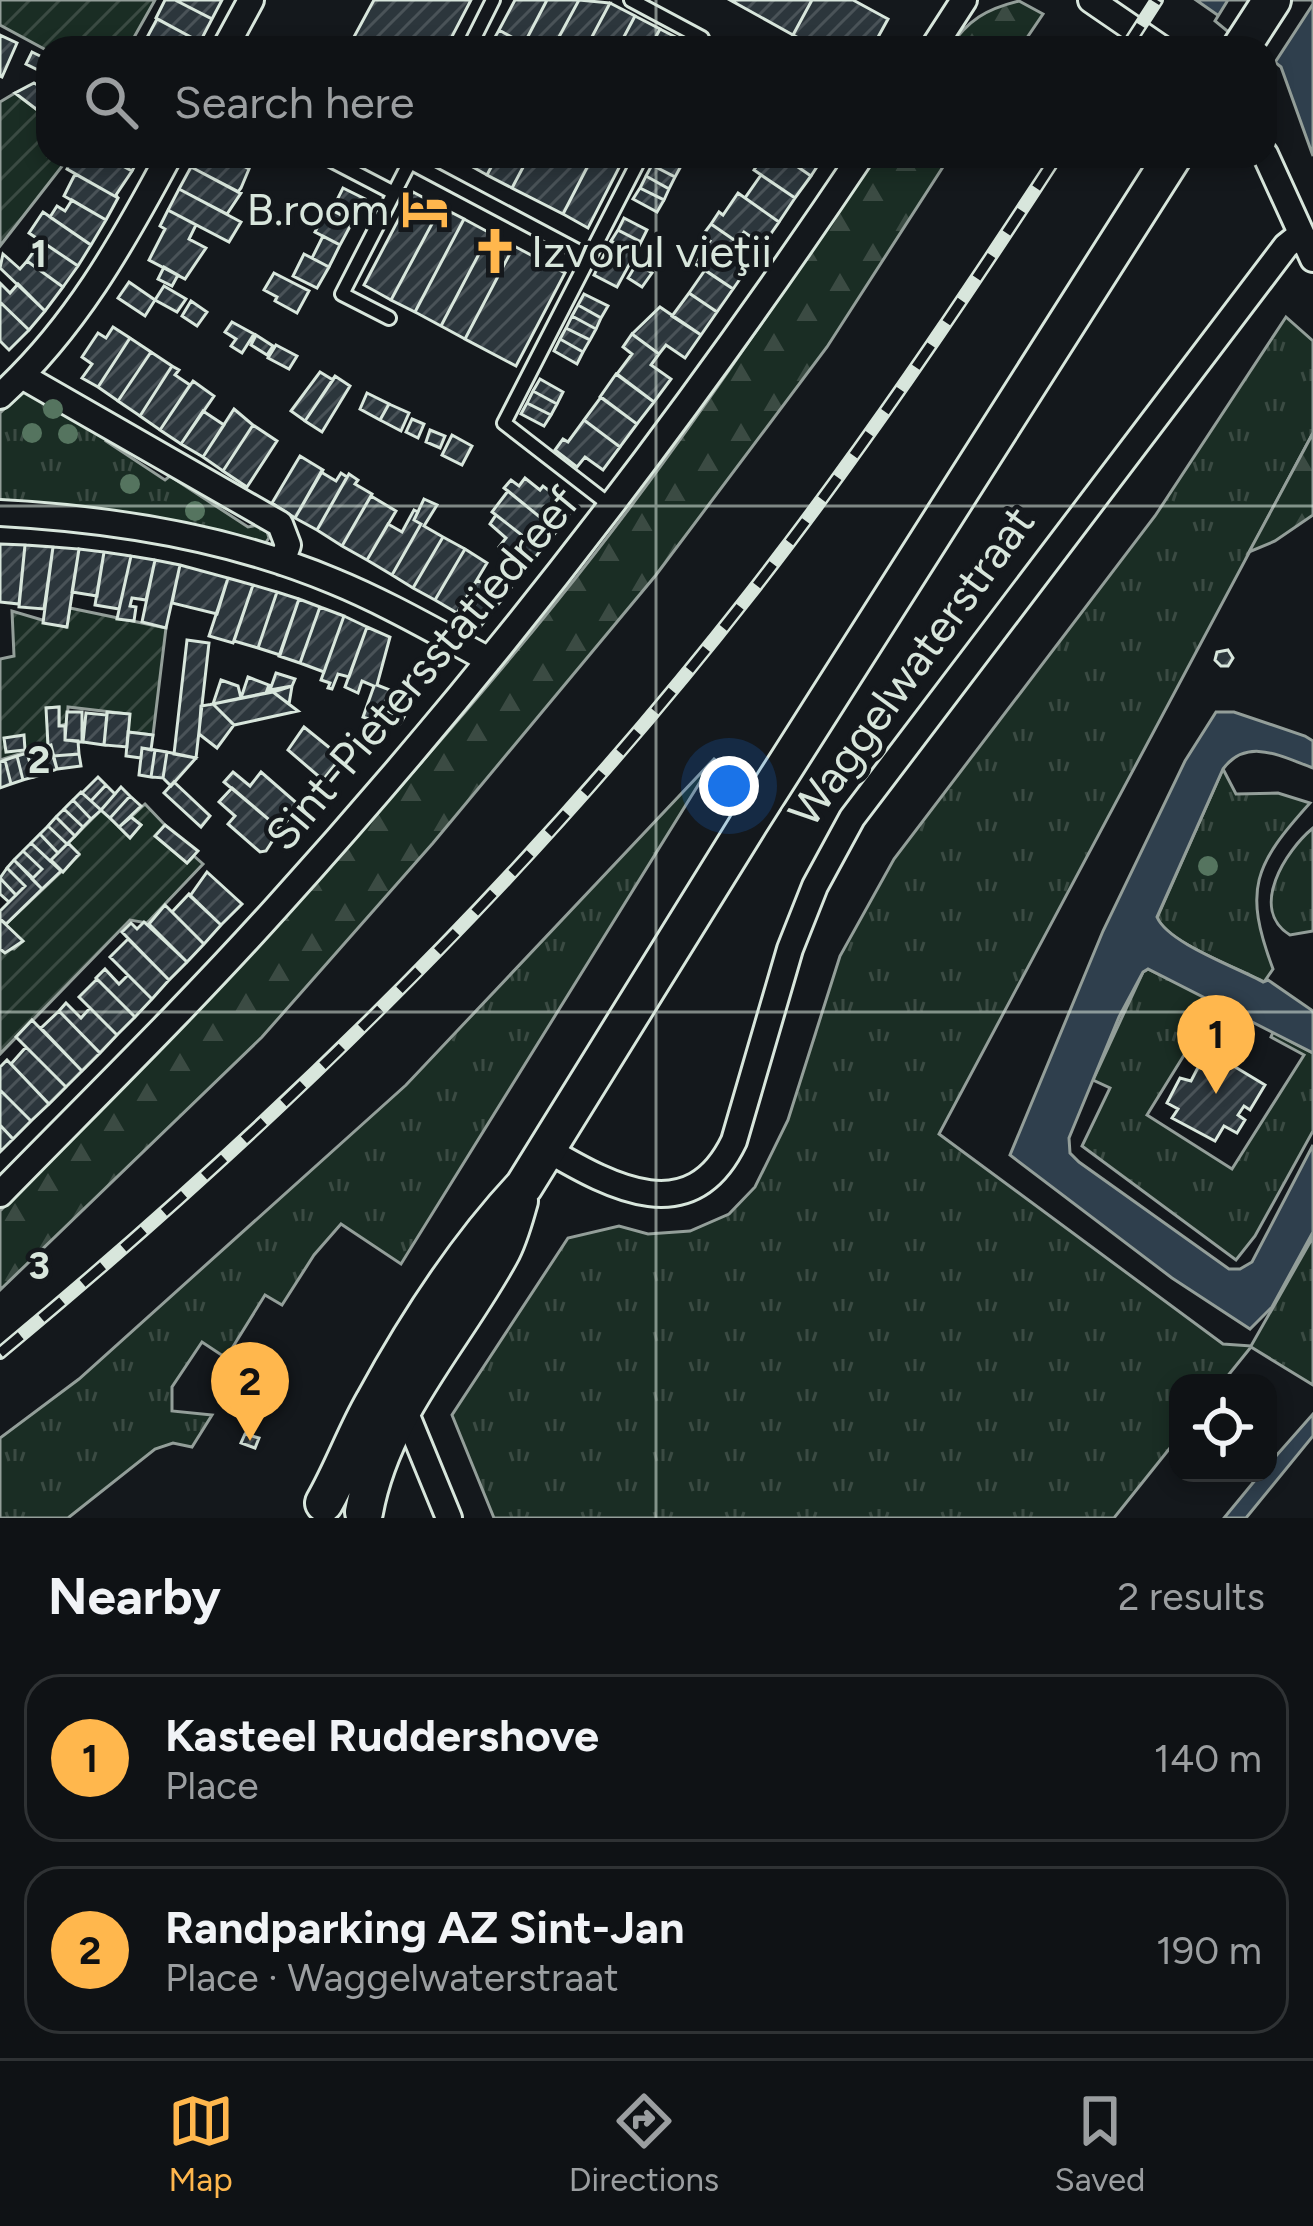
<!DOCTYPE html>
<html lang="en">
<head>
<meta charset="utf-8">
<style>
  :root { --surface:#0f1215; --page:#181b1e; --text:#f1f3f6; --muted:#9b9ea0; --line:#2f3234; --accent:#ffb74d }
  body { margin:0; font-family:Figtree,sans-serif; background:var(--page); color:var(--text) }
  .controls { position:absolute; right:36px; bottom:36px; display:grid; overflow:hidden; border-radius:24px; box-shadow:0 6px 18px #0003 }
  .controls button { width:108px; height:108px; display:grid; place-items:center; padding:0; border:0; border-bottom:3px solid var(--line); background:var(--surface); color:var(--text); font:60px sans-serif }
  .you { position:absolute; left:729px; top:786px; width:42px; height:42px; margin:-30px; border:9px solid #fff; border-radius:50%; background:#1a73e8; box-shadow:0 0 0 18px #1a73e833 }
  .badge { display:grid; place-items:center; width:78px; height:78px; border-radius:50%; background:var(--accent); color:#111; font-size:39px; font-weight:700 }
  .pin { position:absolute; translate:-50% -99px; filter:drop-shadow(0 3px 6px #0008) }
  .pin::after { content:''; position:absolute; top:63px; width:42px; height:36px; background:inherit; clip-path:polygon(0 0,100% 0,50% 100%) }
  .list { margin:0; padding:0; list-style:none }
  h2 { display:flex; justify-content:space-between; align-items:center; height:156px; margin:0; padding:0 48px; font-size:51px }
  h2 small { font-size:39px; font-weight:400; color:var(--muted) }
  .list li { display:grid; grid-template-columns:78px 1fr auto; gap:36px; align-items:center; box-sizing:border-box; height:168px; margin:0 24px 24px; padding:0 24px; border:3px solid var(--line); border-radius:36px }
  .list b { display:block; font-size:45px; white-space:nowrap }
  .list p { margin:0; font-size:39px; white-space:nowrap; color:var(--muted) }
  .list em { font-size:39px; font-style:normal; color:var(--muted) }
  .icon { flex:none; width:66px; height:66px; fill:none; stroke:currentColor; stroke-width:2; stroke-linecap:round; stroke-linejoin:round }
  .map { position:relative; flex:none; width:1313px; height:1518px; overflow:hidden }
  .search { position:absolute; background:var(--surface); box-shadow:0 6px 18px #0003; left:36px; right:36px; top:36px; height:132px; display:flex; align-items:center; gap:30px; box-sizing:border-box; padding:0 42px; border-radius:36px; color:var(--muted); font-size:45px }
  .sheet { height:540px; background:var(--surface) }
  nav { display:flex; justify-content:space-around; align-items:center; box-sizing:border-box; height:168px; border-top:3px solid var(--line); background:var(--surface); font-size:33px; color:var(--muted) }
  nav a { display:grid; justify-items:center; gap:6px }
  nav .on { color:var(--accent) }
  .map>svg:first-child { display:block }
</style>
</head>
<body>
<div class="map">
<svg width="1313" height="1518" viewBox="0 0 1313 1518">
  <defs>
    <pattern id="grass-tufts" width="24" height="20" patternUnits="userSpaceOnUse" patternTransform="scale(3)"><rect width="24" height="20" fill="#1a2d24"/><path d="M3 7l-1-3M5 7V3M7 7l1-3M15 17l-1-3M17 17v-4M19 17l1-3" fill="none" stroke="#3b4b43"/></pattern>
    <pattern id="forest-firs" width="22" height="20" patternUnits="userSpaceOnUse" patternTransform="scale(3)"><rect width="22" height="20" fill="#1a2d24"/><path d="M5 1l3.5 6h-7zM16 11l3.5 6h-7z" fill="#3b4b43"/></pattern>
    <pattern id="garden-furrows" width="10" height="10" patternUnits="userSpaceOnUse" patternTransform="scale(3)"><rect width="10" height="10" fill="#1a2d24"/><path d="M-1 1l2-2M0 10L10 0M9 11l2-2" fill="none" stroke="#3b4b43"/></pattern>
    <pattern id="building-hatch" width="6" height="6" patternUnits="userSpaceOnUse" patternTransform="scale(3)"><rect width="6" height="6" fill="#2c363c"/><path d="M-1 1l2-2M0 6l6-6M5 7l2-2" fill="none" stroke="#4a5358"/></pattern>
  </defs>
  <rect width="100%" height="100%" fill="#14181c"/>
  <path fill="url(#grass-tufts)" stroke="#939e99" stroke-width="3" d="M1286,317l27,24v92l-374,701 284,210 28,2 62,-109v148l-62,-38 -29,36h-44v55l-64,80h-620l-42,-103 116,-177 51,-12 29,8 42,-3 39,-17 26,-27 33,-67 52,-164 54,-97 261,-343z
    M31,383l78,52 -3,6 59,39 5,-4 78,51 17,-3 4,14 -5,7 -264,-41v-91z
    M715,758l-314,506 -60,-40 -27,31 -32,50 -17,-10 -39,63 -24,-16 -30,45v24l40,4 -20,32 -19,-4 -18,6 -87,69h-68v-80l79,-59 327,-294z
    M1223,769l13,25 42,-1 32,10c-56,62 -67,86 -37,166l-9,13c-28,-15 -96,-39 -107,-64z
    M1313,828v103l-23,4c-42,-26 -4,-85 23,-107z
    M1148,969l86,42 -19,-6 -68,110 85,54 72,-114 -33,-18 2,-5 40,21v78l-58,105 -19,24 -154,-114 28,-58 -17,-8 50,-108z"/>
  <path fill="url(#forest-firs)" stroke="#939e99" stroke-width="3" d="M1019,1l24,13 -23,34h-71c19,-28 37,-39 70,-47z
    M876,156h74l-123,191 -171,228 -223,268 -171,194 -262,253v-79c193,-198 385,-396 558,-611 115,-142 215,-294 318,-444z
    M1313,433v82l-38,26 -26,11z"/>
  <path fill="url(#garden-furrows)" stroke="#939e99" stroke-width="3" d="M0,0h155l-27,48 -80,3 -48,-26z
    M15,93l29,22 4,-7v48h22l-70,90v-144z
    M70,608l96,20 -13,107 -25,-3 1,-18 -61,-7 -1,17 -8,2v-19l-12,1 1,37 -48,15v-101l14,-3 -2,-45 54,16z
    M145,804l20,21 -9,11 31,27 7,-7 9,8 -56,59 -17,-3 -130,134v-106l14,1 8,-7 -17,-17 74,-70 -11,-12 33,-33 29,27 11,-12 -10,-8z"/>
  <path fill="#2f3f4d" stroke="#939e99" stroke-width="3" d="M1196,0h117v156l-32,-89 -16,-13v-6z
    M1216,712h18l71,24 8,5v27c-33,-12 -66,-31 -90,1l-66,148c11,26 79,50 106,65l5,-2 45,31v42l-165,-84 -5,3 -24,45 -50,121 1,15 9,9 150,107h11l12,-7 61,-117v87l-41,75 -22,22 -78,-51 -162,-123 93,-224 82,-170z
    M1313,1414v22l-67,82h-22l37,-45h7v-8z"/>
  <path fill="#14181c" stroke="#939e99" stroke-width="3" d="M1228,0h85v4l-41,63 -7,-5v-14h-17l-33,-27z"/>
  <path fill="url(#building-hatch)" stroke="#d8e6dc" stroke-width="3" d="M165,0h10l37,19 -12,23 -44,-24z
    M175,0h47l-10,19z
    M374,0h97l-25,48h-98z
    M515,0h32l-23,44 -25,-14z
    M547,0h32l-26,48h-21l-8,-4z
    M579,0l31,3 -24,45h-33z
    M730,0h82l-19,35z
    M812,0h41l35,19 -16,29h-54l-25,-13z
    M610,3l25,13 -17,32h-32z
    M635,16l25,13 -10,19h-32z
    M157,19l43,23 -3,6 -54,-3z
    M660,29l25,13 -3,6h-32z
    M499,30l25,14 8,4h-43z
    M0,35l17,8 -15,34 -2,-1z
    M32,52l16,8 -6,12 -16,-8z
    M34,83l14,8 -4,24 -29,-22z
    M83,156h21l28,15 -16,24 2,3 -51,-29 5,-11 8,4z
    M104,156h36l-8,15z
    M197,156h28l24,13 -8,19 -3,4 -47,-25z
    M465,156h32l-10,19 -25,-14z
    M497,156h32l-17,32 -25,-13z
    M529,156h64l-30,58 -51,-26z
    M593,156h22l8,4 -35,68 -25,-14z
    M656,156l25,10 -6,11 -23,-12z
    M763,156h19l29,20 -16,22 -41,-28z
    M782,156h42l-13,20z
    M652,165l23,12 -6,12 -23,-13z
    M191,167l50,26 -14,21 -48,-25z
    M75,174l43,24 -12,22 -42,-24z
    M761,175l34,23 -16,24 -34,-24z
    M646,176l23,13 -5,11 -24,-12z
    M343,188l22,11 -12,22 -21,-11z
    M640,188l24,12 -7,12 -24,-13z
    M179,189l62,33 -12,20 -61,-32z
    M413,192l28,15 -50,93 -27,-15z
    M738,193l41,29 -16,23 -19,-13 -7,10 -26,-18 8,-12 4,3z
    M72,200l34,20 -15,25 -41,-28 7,-11 8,5z
    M441,207l23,12 -49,93 -24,-12z
    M327,208l26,13 -13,24 -25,-13z
    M168,210l28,15 -7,14 17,9 -21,31 -36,-19 16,-31 -5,-3z
    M43,212l48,33 -13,21 -49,-33z
    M624,218l23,12 -6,12 -23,-12z
    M464,219l26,14 -49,93 -26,-14z
    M711,224l26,18 -7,11 19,13 -16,23 -39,-26 16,-22 -8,-5z
    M618,230l23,12 -6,12 -24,-13z
    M490,233l24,13 -49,93 -24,-13z
    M323,236l17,9 -11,22 -17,-9z
    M41,241l37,25 -15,21 -36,-26z
    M611,241l24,13 -18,33 -23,-12z
    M514,246l51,27 -49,93 -51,-27z
    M3,254l17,15 7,-8 36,26 -18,24 -45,-43z
    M304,254l25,13 -12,21 -24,-12z
    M637,263l15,10 -10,14 -14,-9z
    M164,267l14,8 -6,11 -14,-7z
    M705,270l28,19 -16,23 -28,-19z
    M274,273l35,18 -12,22 -22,-12 2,-4 -13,-7z
    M129,282l26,18 -10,16 -27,-18z
    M0,283l10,10 8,-9 27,27 -16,19 -29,-28z
    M164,286l22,13 -9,13 -22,-12z
    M689,293l28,19 -16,23 -29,-19z
    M584,294l24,12 -7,12 -23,-13z
    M191,301l16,11 -10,14 -15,-10z
    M0,302l29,28 -20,20 -9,-9z
    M578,305l23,13 -5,11 -24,-13z
    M660,307l41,28 -16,23 -19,-13 -7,9 -27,-20z
    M572,316l24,13 -6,11 -24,-12z
    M232,322l22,12 -12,19 -11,-7 5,-7 -11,-7z
    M113,327l17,11 -32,49 -16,-9 10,-14 -10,-7 16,-24 8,5z
    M566,328l24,12 -7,12 -23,-13z
    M632,334l27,20 -8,11 20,14 -17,23 -37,-28 15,-20 -9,-7z
    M256,335l17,11 -6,9 -16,-10z
    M130,338l21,14 -33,49 -20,-14z
    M560,339l23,13 -6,12 -23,-13z
    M276,345l21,11 -8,13 -21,-11z
    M151,352l21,14 -32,50 -22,-15z
    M172,366l7,4 -4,5 15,10 -30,45 -20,-14z
    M320,372l13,8 -28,41 -14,-10z
    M616,374l38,28 -17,22 -37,-27z
    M335,376l15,10 -28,46 -17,-11z
    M540,379l23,13 -6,12 -24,-13z
    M193,381l21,15 -33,48 -21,-14z
    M533,391l24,13 -6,11 -24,-12z
    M367,393l22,11 -9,16 -20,-11z
    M601,397l36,27 -17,23 -36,-27z
    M527,403l24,12 -7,11 -23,-12z
    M389,404l20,9 -8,18 -21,-11z
    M234,409l19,16 -30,46 -20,-14z
    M203,411l21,14 -21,32 -22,-13z
    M412,419l12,5 -6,14 -12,-6z
    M584,420l36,27 -17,23 -18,-13 -8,10 -22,-17 8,-11 5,3z
    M253,425l24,16 -30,46 -24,-16z
    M430,430l15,6 -5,12 -14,-6z
    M452,435l20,11 -10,19 -20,-10z
    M300,456l23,14 -28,48 -23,-15z
    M321,472l15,9 5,-8 6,4 -30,53 -22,-12z
    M349,474l9,6 -3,4 17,10 -30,52 -25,-16z
    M525,478l15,12 3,-4 30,23 -16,22 -53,-43 7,-8 8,6z
    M508,491l49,40 -16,19 -49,-38z
    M371,496l25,15 -29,49 -25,-14z
    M424,499l13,6 -13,21 19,11 -30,51 -21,-13 29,-51 -7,-4z
    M414,510l4,2 -4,8 7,4 -29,51 -25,-15 21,-36 14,8z
    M496,515l45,35 -14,18 -28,-21 7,-9 -16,-14z
    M443,537l22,12 -30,51 -22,-12z
    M0,544l25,1 -6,59 -19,-2z
    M25,545l28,2 -9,62 -25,-2z
    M53,547l26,2 -12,78 -24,-4z
    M79,549l25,3 -7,44 -25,-4z
    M465,549l22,14 -30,50 -22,-13z
    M104,552l27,4 -12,53 -24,-4z
    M131,556l24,4 -9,40 -14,-2 -2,8 6,1 -2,14 -17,-2z
    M155,560l25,5 -14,63 -24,-6z
    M180,565l48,13 -11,36 -45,-11z
    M228,578l25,7 -20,58 -24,-7z
    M495,578l16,10 -31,39 -23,-14 20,-33 12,7z
    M253,585l24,7 -19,56 -24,-7z
    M277,592l22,7 -19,56 -22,-7z
    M299,599l21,8 -20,56 -21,-7z
    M320,607l24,9 -20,56 -24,-9z
    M344,616l23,11 -18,50 -11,-3 -6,15 -4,-1 2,-5 -9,-3z
    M367,627l23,10 -13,48 13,5 -13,32 -14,-5 11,-31 -12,-5 -4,12 -13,-6z
    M187,640l22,3 -13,115 -22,-4z
    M1228,650l5,8 -5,8h-7l-6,-6 2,-8z
    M276,673l19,6 -3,7 -22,4z
    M248,677l21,8 -3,8 -25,5z
    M221,680l17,6 3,12 -28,6z
    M292,686l-3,18 -16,-12z
    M273,692l25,19 -64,14 -21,-21z
    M213,704l21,21 -17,23 -18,-14 2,-28z
    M59,707v19h6v14l13,1 1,13 -26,2 -5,-11 -2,-37z
    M382,709l1,1 21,7 -4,7 -21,-7z
    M67,712h15v30l-17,-2z
    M107,712l23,2 -3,33 -23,-2z
    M86,713l21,2 -3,30 -21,-3z
    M304,727l37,30 -18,23 -35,-30z
    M128,732l25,3 -2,15 -9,-2 -1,10 -15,-2z
    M24,735l1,15 -19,2 -2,-14z
    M51,745l6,24 -11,4 -7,-24z
    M142,748l13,2 -4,27 -12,-2z
    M39,749l7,24 -12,4 -7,-24z
    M155,750l12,2 -4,26 -12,-1z
    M167,752l29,6 -25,28 -8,-8z
    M27,753l7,24 -11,3 -6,-24z
    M79,754l2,12 -24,3 -4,-13z
    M17,756l6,24 -12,4 -6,-24z
    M5,760l6,24 -11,4v-26z
    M233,772l17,14 11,-14 39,34 -20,23 -56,-47z
    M98,777l8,8 -15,16 -9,-8z
    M174,782l36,34 -9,11 -37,-34z
    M106,785l9,9 -14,16 -10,-9z
    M121,787l9,9 -20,22 -9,-8z
    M232,788l48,41 -14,22 -6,1 -32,-28 7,-8 -16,-14z
    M81,792l20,18 -10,9 -18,-19z
    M130,796l11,10 -22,21 -9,-9z
    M73,800l18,19 -8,8 -19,-18z
    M64,809l19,18 -8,9 -19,-19z
    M56,817l19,19 -8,8 -19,-18z
    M131,817l10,8 -11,13 -11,-11z
    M165,825l33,26 -11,12 -32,-27z
    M48,826l19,18 -9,9 -18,-19z
    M40,834l18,19 -8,8 -19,-18z
    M31,843l30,28 -19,18 -10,-10 10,-10 -19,-18z
    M68,843l11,11 -16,18 -12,-12z
    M23,851l19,18 -9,9 -19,-18z
    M14,860l28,29 -36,35 -6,-5v-8l25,-25 -18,-18z
    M7,868l18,18 -9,9 -16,-17z
    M207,872l35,32 -21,21 -31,-29z
    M0,878l16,17 -7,7 -9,-8z
    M189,894l32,31 -17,19 -32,-32z
    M165,905l39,39 -17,18 -38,-38z
    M0,919l23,22 -18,12 -5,-4z
    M144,922l43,40 -18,18 -47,-48 9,-9 6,6z
    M128,939l41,41 -17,19 -42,-42z
    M105,969l14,15 9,-9 24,24 -17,18 -39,-39z
    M97,979l38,38 -18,18 -38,-38z
    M66,1003l15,15 9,-10 27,27 -17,18 -41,-42z
    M59,1011l41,42 -18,18 -41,-43z
    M32,1020l50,51 -16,16 -50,-50z
    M26,1047l40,40 -17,17 -38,-40z
    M1207,1050l58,35 -15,25 -6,-4 -6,9 7,5 -8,13 -13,-7 -9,15 -43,-23 6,-9 -11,-6 13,-25 11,3z
    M7,1060l42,44 -18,17 -31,-31v-23z
    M0,1090l31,31 -18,18 -13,-14z
    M0,1125l13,14 -13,13z
    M245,1434l14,4 -4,10 -14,-5z"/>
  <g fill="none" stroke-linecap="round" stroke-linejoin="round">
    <defs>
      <path id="service" d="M631,0l71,38 -5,10
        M469,48l24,-48
        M323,156l71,37
        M410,162l179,95
        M389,318l-47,-24 71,-138
        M611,506l-107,-83 137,-267"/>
      <path id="minor" d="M1091,0l70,48
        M225,48l26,-48
        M933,48l31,-48
        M1265,154l48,105
        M22,376l258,148 8,21 -6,17
        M0,396c74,-67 122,-152 169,-240
        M0,513c113,6 228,24 333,68 54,22 105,52 156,79
        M548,1150c65,38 143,80 186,-9l56,-192 25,-63 37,-68 434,-572 15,-12
        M0,1194c93,-95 188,-188 277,-287 213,-235 407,-487 584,-751
        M403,1406l46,112"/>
      <path id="secondary" d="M1241,48l31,-48
        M324,1503c19,-33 31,-68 50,-101 42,-77 91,-153 150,-216l225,-363 424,-667
        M364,1512c18,-99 89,-172 136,-258 9,-16 14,-36 19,-53"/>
    </defs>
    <use href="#service" stroke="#d8e6dc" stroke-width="18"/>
    <use href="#minor" stroke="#d8e6dc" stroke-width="30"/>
    <use href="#secondary" stroke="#d8e6dc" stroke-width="42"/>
    <use href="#service" stroke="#14181c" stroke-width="12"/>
    <use href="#minor" stroke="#14181c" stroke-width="24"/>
    <use href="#secondary" stroke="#14181c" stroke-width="36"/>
    <defs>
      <path id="rail" d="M1126,48l31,-48
        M0,1353c275,-228 530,-477 750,-759 110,-141 210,-289 307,-438"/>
    </defs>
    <use href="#rail" stroke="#d8e6dc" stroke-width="14"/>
    <use href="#rail" stroke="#14181c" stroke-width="9" stroke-dasharray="27" stroke-linecap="butt"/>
  </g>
  <g fill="#55745f">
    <circle cx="53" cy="409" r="10"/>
    <circle cx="32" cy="433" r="10"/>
    <circle cx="68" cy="434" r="10"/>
    <circle cx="130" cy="484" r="10"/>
    <circle cx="195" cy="511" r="10"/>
    <circle cx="1208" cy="866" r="10"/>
  </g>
  <path fill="none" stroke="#d8e6dc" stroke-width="3" stroke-opacity="0.55" d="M656,0v48M656,156v1362M0,506h1313M0,1012h1313"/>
  <defs>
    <symbol id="hotel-bare" viewBox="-9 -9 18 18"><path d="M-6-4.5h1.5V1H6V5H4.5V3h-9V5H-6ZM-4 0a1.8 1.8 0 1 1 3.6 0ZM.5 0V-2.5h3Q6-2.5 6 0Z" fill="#ffb74d" stroke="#14181c" stroke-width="2.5" paint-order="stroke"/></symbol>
    <symbol id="church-bare" viewBox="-9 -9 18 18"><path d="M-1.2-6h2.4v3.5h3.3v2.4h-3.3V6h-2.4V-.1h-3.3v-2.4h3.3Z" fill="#ffb74d" stroke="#14181c" stroke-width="2.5" paint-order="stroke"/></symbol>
  </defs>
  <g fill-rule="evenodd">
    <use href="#hotel-bare" x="392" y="176" width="66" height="66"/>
    <use href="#church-bare" x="462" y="218" width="66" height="66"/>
  </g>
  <g text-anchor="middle" stroke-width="9" stroke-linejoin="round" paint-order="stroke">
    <g font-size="45" fill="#d8e6dc" stroke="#14181c" text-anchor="end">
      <text x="389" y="225">B.room</text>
      <text x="531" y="267" text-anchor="start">Izvorul vieţii</text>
    </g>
    <g font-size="45" fill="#d8e6dc" stroke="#14181c">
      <text transform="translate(911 666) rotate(-54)" y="16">Waggelwaterstraat</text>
      <text transform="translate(422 668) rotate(-50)" y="16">Sint-Pietersstatiedreef</text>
    </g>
  </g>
  <g font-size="39" text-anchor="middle" font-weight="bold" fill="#d8e6dc" stroke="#14181c" stroke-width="9" stroke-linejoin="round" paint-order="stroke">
    <text x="39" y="267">1</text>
    <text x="39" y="773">2</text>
    <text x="39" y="1279">3</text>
  </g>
</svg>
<div class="controls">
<button><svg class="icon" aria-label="locate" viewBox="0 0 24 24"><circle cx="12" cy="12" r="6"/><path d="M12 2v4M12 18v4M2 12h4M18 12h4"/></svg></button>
</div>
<div class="you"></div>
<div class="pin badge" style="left:1216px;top:1094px">1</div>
<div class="pin badge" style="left:250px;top:1441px">2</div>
<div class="search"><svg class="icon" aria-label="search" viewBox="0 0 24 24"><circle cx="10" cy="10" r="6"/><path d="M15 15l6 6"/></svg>Search here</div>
</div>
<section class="sheet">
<h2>Nearby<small>2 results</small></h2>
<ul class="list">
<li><span class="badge">1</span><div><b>Kasteel Ruddershove</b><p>Place</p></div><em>140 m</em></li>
<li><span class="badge">2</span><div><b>Randparking AZ Sint-Jan</b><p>Place · Waggelwaterstraat</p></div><em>190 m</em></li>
</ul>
</section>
<nav>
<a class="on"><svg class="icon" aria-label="map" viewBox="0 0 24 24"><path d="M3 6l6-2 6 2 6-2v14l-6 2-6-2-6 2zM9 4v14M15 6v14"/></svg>Map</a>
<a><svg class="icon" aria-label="directions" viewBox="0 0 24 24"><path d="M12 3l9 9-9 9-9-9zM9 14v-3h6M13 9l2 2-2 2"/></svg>Directions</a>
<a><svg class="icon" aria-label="saved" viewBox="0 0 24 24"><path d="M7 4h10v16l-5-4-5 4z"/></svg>Saved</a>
</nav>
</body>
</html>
